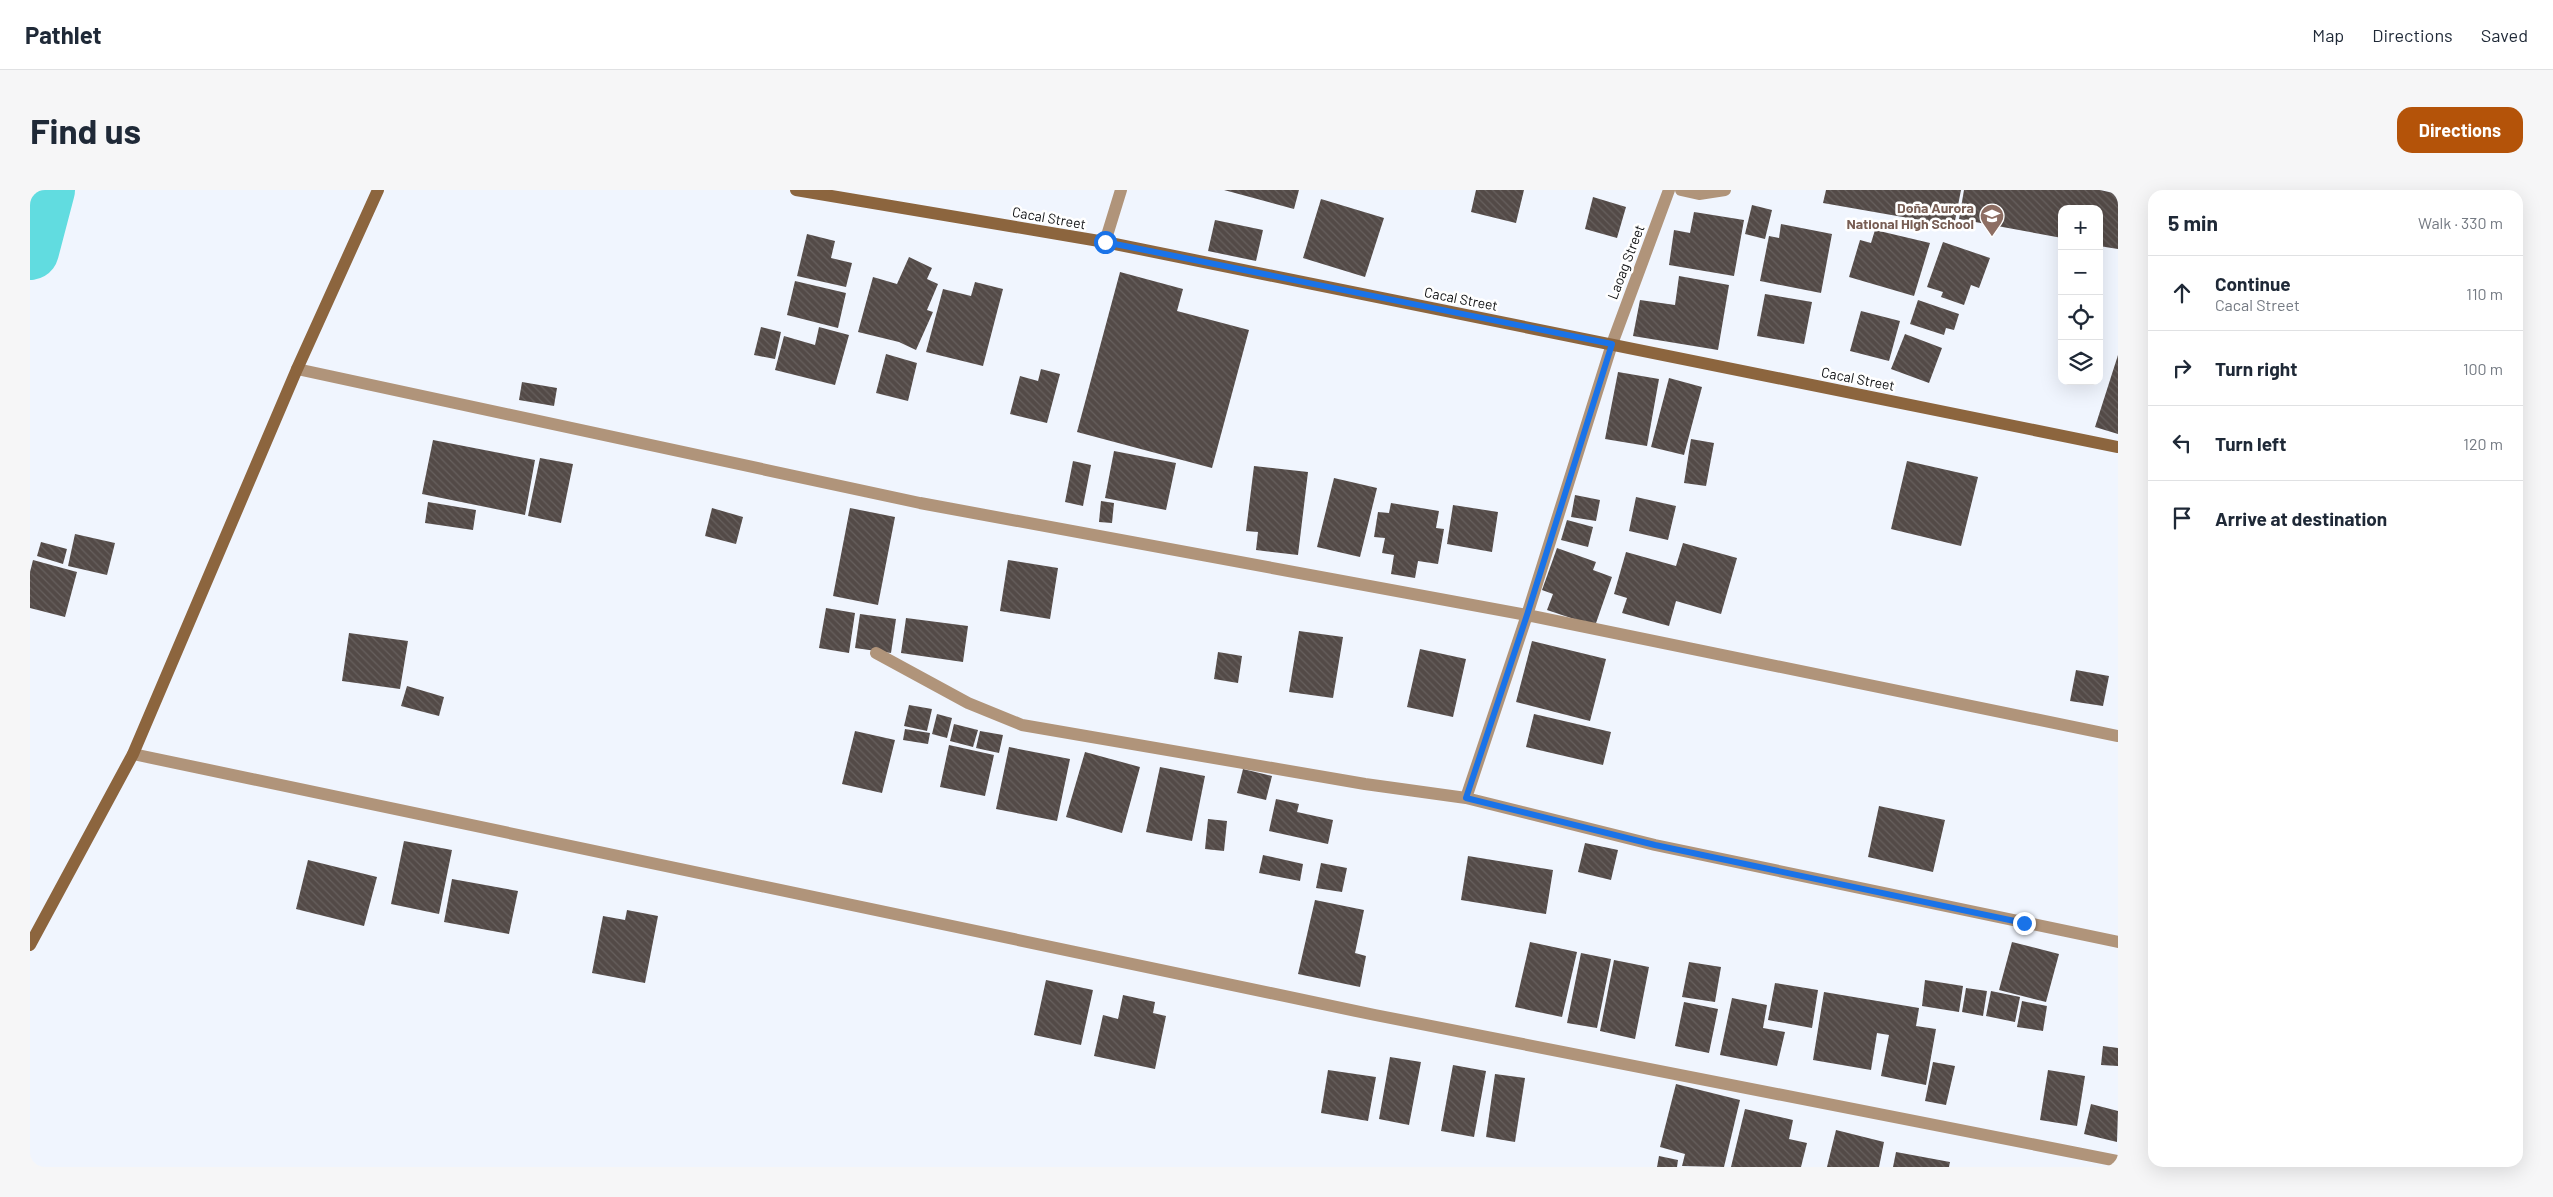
<!DOCTYPE html>
<html lang="en">
<head>
<meta charset="utf-8">
<style>
  :root { --surface:#fff; --page:#f6f6f7; --text:#1f2937; --muted:#747a83; --line:#e0e1e3; --accent:#b45309 }
  body { margin:0; font-family:Barlow,sans-serif; background:var(--page); color:var(--text) }
  .controls { position:absolute; right:15px; top:15px; display:grid; overflow:hidden; border-radius:10px; box-shadow:0 5px 20px #0002 }
  .controls button { width:45px; height:45px; display:grid; place-items:center; padding:0; border:0; border-bottom:1px solid var(--line); background:var(--surface); color:var(--text); font:25px sans-serif }
  .stop { position:absolute; width:15px; height:15px; margin:-11px; border:4px solid #1a73e8; border-radius:50%; background:#fff }
  .stop.end { background:#1a73e8; border-color:#fff; box-shadow:0 1px 5px #0008 }
  .list { margin:0; padding:0; list-style:none }
  h2 { display:flex; justify-content:space-between; align-items:center; height:65px; margin:0; padding:0 20px; font-size:21px }
  h2 small { font-size:16px; font-weight:400; color:var(--muted) }
  .list li { display:grid; grid-template-columns:32px 1fr auto; gap:15px; align-items:center; box-sizing:border-box; height:75px; padding:0 20px; border-top:1px solid var(--line) }
  .list b { display:block; font-size:19px; white-space:nowrap }
  .list p { margin:0; font-size:16px; white-space:nowrap; color:var(--muted) }
  .list em { font-size:16px; font-style:normal; color:var(--muted) }
  .icon { flex:none; width:28px; height:28px; fill:none; stroke:currentColor; stroke-width:2; stroke-linecap:round; stroke-linejoin:round }
  .map { position:relative; flex:none; width:2088px; height:977px; overflow:hidden; border-radius:15px }
  header { display:flex; align-items:center; gap:30px; box-sizing:border-box; height:70px; padding:0 25px; background:var(--surface); border-bottom:1px solid var(--line) }
  header strong { font-size:24px }
  nav { display:flex; gap:28px; margin-inline-start:auto; font-size:18px }
  .intro { display:flex; align-items:center; justify-content:space-between; box-sizing:border-box; height:120px; padding:0 30px }
  h1 { margin:0; font-size:35px }
  .button { padding:12px 22px; border-radius:15px; background:var(--accent); color:#fff; font-size:18px; font-weight:700 }
  main { display:flex; gap:30px; padding:0 30px }
  aside { flex:1; background:var(--surface); border-radius:15px; box-shadow:0 5px 20px #0002 }
  .map>svg:first-child { display:block }
</style>
</head>
<body>
<header>
<strong>Pathlet</strong>
<nav><a>Map</a><a>Directions</a><a>Saved</a></nav>
</header>
<div class="intro"><h1>Find us</h1><a class="button">Directions</a></div>
<main>
<div class="map">
<svg width="2088" height="977" viewBox="0 0 2088 977">
  <defs>
    <pattern id="building-back-hatch" width="6" height="6" patternUnits="userSpaceOnUse" patternTransform="scale(1.25)"><rect width="6" height="6" fill="#534a47"/><path d="M-1 5l2 2M0 0l6 6M5-1l2 2" fill="none" stroke="#67605e"/></pattern>
  </defs>
  <rect width="100%" height="100%" fill="#f0f5fe"/>
  <g fill="none" stroke-linecap="round" stroke-linejoin="round">
    <path stroke="#61dce0" stroke-width="58" d="M0,61l16,-61"/>
  </g>
  <path fill="url(#building-back-hatch)" d="M1194,0h75l-5,19z
    M1446,0h48l-8,33 -45,-11z
    M1796,0h135l-7,36 -131,-23z
    M1934,0h136l18,4v55l-19,-3v-37h-37v29l-103,-19z
    M1563,7l33,10 -9,31 -32,-9z
    M1291,9l63,19 -19,59 -62,-19z
    M1722,15l20,5 -7,29 -20,-5z
    M1664,22l50,8 -10,56 -65,-11 5,-35 16,3z
    M1185,30l48,10 -7,31 -48,-10z
    M1751,34l51,10 -11,59 -61,-12 9,-45 10,2z
    M1845,40l55,13 -16,53 -65,-19 11,-37 11,3z
    M777,44l28,7 -4,17 21,5 -6,24 -49,-11z
    M1913,52l47,16 -11,30 -8,-3 -7,20 -23,-8 2,-5 -16,-5z
    M879,67l23,11 -5,11 11,5 -11,26 6,2 -17,38 -17,-8 -41,-10 15,-55 24,7z
    M1090,82l63,17 -6,22 72,19 -37,138 -135,-36z
    M1649,86l50,9 -11,65 -85,-14 7,-36 35,5z
    M765,91l51,12 -8,35 -51,-13z
    M945,92l28,7 -20,77 -57,-14 17,-63 28,7z
    M1735,104l47,8 -8,42 -47,-8z
    M1888,110l41,14 -5,16 -8,-2 -2,7 -34,-11z
    M1831,121l39,10 -11,40 -39,-10z
    M731,137l20,5 -6,27 -21,-4z
    M789,137l30,8 -14,50 -60,-15 9,-34 31,9z
    M1875,144l37,14 -13,35 -38,-14z
    M856,164l31,9 -9,38 -32,-8z
    M2088,165v79l-23,-7z
    M1011,179l19,5 -13,49 -37,-9 10,-38 18,5z
    M1588,182l41,7 -12,67 -42,-7z
    M1639,188l33,9 -18,68 -33,-8z
    M492,192l35,6 -3,18 -35,-6z
    M1661,249l23,4 -8,43 -22,-3z
    M403,250l102,20 -10,55 -103,-21z
    M1084,261l62,12 -10,47 -61,-12z
    M510,268l33,6 -12,59 -33,-7z
    M1043,271l18,4 -8,41 -18,-4z
    M1877,271l71,16 -17,69 -70,-17z
    M1224,276l54,6 -10,83 -42,-5 2,-18 -12,-1z
    M1304,288l43,10 -17,69 -43,-10z
    M1545,305l25,5 -4,21 -25,-4z
    M1606,307l40,9 -8,34 -39,-9z
    M1071,311l13,2 -2,20 -13,-1z
    M398,312l48,8 -3,20 -48,-7z
    M1361,313l48,8 -3,17 8,1 -6,35 -20,-3 -3,17 -24,-4 3,-19 -12,-2 3,-15 -11,-1 4,-25 11,1z
    M1423,315l45,7 -6,40 -45,-8z
    M682,318l31,9 -7,27 -31,-8z
    M820,318l45,9 -17,88 -45,-9z
    M1537,330l26,7 -5,20 -27,-7z
    M45,344l40,9 -8,32 -39,-9z
    M11,352l26,7 -4,15 -26,-8z
    M1653,353l54,15 -16,56 -45,-13 -7,25 -47,-13 5,-15 -13,-4 12,-42 50,14z
    M1527,358l39,14 -3,8 19,7 -17,49 -48,-16 6,-16 -11,-4z
    M3,370l44,12 -12,45 -35,-9v-36z
    M978,370l50,8 -8,51 -50,-8z
    M796,418l29,5 -6,40 -30,-5z
    M830,424l36,5 -5,34 -36,-5z
    M876,428l62,8 -5,36 -62,-9z
    M1269,441l44,6 -10,61 -44,-6z
    M319,443l59,8 -8,48 -58,-8z
    M1502,451l74,18 -16,62 -74,-19z
    M1390,459l46,10 -13,58 -46,-10z
    M1188,462l24,4 -4,27 -24,-4z
    M2046,480l33,6 -6,30 -33,-5z
    M377,496l37,11 -5,19 -38,-10z
    M879,515l23,4 -5,22 -23,-5z
    M907,524l15,4 -5,20 -15,-4z
    M1504,524l77,18 -8,33 -77,-18z
    M924,534l24,6 -5,17 -23,-6z
    M875,539l25,4 -2,11 -25,-4z
    M825,541l40,9 -13,53 -40,-9z
    M950,541l23,4 -4,18 -23,-5z
    M919,555l45,10 -9,41 -45,-9z
    M979,557l61,12 -13,62 -61,-12z
    M1055,562l55,15 -18,66 -56,-16z
    M1130,577l45,9 -13,65 -46,-9z
    M1213,579l29,7 -6,24 -29,-7z
    M1246,609l23,5 -2,8 36,8 -5,24 -59,-13z
    M1849,616l66,14 -12,52 -65,-15z
    M1178,629l19,2 -3,30 -19,-2z
    M374,651l48,9 -13,64 -48,-10z
    M1555,653l33,7 -7,30 -33,-8z
    M1233,665l40,9 -3,17 -41,-8z
    M1438,666l85,14 -7,44 -85,-14z
    M278,670l69,17 -13,49 -68,-17z
    M1291,673l26,5 -5,24 -26,-4z
    M422,689l66,12 -9,43 -65,-12z
    M1285,710l49,10 -9,43 11,3 -6,31 -62,-13z
    M597,720l31,6 -13,67 -53,-10 11,-57 22,4z
    M1500,752l47,10 -15,65 -47,-10z
    M1982,752l47,12 -13,48 -47,-12z
    M1551,763l30,6 -14,69 -30,-5z
    M1584,770l35,7 -14,72 -35,-8z
    M1659,772l32,5 -6,35 -33,-5z
    M1016,790l47,10 -12,55 -47,-10z
    M1895,790l38,6 -4,26 -37,-6z
    M1745,793l43,7 -6,38 -44,-8z
    M1936,798l21,3 -4,25 -21,-4z
    M1961,801l29,6 -5,25 -29,-6z
    M1794,802l95,16 -3,18 20,3 -10,56 -45,-9 8,-41 -12,-2 -6,37 -58,-10z
    M1093,805l32,7 -2,11 13,3 -11,53 -61,-13 9,-41 15,4z
    M1702,808l35,7 -4,23 22,4 -8,34 -57,-11z
    M1992,811l25,5 -4,25 -26,-4z
    M1654,812l34,7 -9,44 -34,-7z
    M2073,856l15,2v18l-17,-1z
    M1360,867l31,5 -12,63 -30,-6z
    M1903,872l22,4 -9,39 -21,-4z
    M1423,875l33,6 -12,66 -33,-6z
    M1298,880l48,7 -8,44 -47,-8z
    M2018,880l37,6 -8,50 -37,-6z
    M1465,884l30,4 -10,64 -29,-5z
    M1646,894l64,16 -16,67 -42,-1 3,-12 -25,-7z
    M2061,914l27,7 -1,31 -33,-8z
    M1715,919l48,11 -4,19 18,4 -6,24h-70z
    M1806,940l48,12 -5,25h-52z
    M1866,962l54,10 -1,5h-56z
    M1629,966l19,4 -1,7h-20z"/>
  <g fill="none" stroke-linecap="round" stroke-linejoin="round">
    <path stroke="#b0947a" stroke-width="12" d="M1651,0l18,4 26,-4"/>
    <path stroke="#b0947a" stroke-width="12" d="M1075,52l16,-52
      M267,179l623,134 607,112 591,121
      M846,463l92,50 54,22 343,59 101,14 61,-183 85,-271 57,-154
      M103,564l1242,261 743,146
      M1436,608l189,47 463,97"/>
    <path stroke="#8c653e" stroke-width="12" d="M766,0l309,52 1013,205
      M0,755l103,-191 164,-385 81,-179"/>
  </g>
  <g fill="none" stroke-linecap="round" stroke-linejoin="round">
    <path stroke="#1a73e8" stroke-width="6" d="M1075,52l507,102 -85,271 -61,183 189,47 369,78"/>
  </g>
  <defs>
    <symbol id="school-pin" viewBox="-11 -11 22 30"><path d="M0 17L-7.5 6A9.5 9.5 0 1 1 7.5 6Z" fill="#8d6e63" stroke="#fff"/><path d="M0-5L7-2L0 1L-7-2ZM-4 1L0 2.5L4 1V4Q0 6-4 4Z" fill="#fff"/></symbol>
  </defs>
  <g fill-rule="evenodd">
    <use href="#school-pin" x="1948" y="12" width="28" height="38"/>
  </g>
  <g text-anchor="middle" stroke-width="5" stroke-linejoin="round" paint-order="stroke">
    <g font-size="14" font-weight="bold" fill="#785e54" stroke="#fff" text-anchor="end">
      <text x="1944" y="23">Doña Aurora<tspan x="1944" dy="16">National High School</tspan></text>
    </g>
    <g font-size="14" fill="#101214" stroke="#fff">
      <text transform="translate(1019 28) rotate(10)" y="5">Cacal Street</text>
      <text transform="translate(1596 72) rotate(-69)" y="5">Laoag Street</text>
      <text transform="translate(1431 109) rotate(11)" y="5">Cacal Street</text>
      <text transform="translate(1828 189) rotate(11)" y="5">Cacal Street</text>
    </g>
  </g>
</svg>
<div class="controls">
<button>+</button>
<button>−</button>
<button><svg class="icon" aria-label="locate" viewBox="0 0 24 24"><circle cx="12" cy="12" r="6"/><path d="M12 2v4M12 18v4M2 12h4M18 12h4"/></svg></button>
<button><svg class="icon" aria-label="layers" viewBox="0 0 24 24"><path d="M12 4l9 5-9 5-9-5zM3 14l9 5 9-5"/></svg></button>
</div>
<div class="stop" style="left:1075px;top:52px"></div>
<div class="stop end" style="left:1994px;top:733px"></div>
</div>
<aside>
<h2>5 min<small>Walk · 330 m</small></h2>
<ul class="list">
<li><svg class="icon" aria-label="ahead" viewBox="0 0 24 24"><path d="M12 20V5M6 11l6-6 6 6"/></svg><div><b>Continue</b><p>Cacal Street</p></div><em>110 m</em></li>
<li><svg class="icon" aria-label="right" viewBox="0 0 24 24"><path d="M7 20v-9h11M14 6l5 5-5 5"/></svg><div><b>Turn right</b></div><em>100 m</em></li>
<li><svg class="icon" aria-label="left" viewBox="0 0 24 24"><path d="M17 20v-9H6M10 6l-5 5 5 5"/></svg><div><b>Turn left</b></div><em>120 m</em></li>
<li><svg class="icon" aria-label="arrive" viewBox="0 0 24 24"><path d="M6 21V4h12l-3 4 3 4H6"/></svg><div><b>Arrive at destination</b></div></li>
</ul>
</aside>
</main>
</body>
</html>
